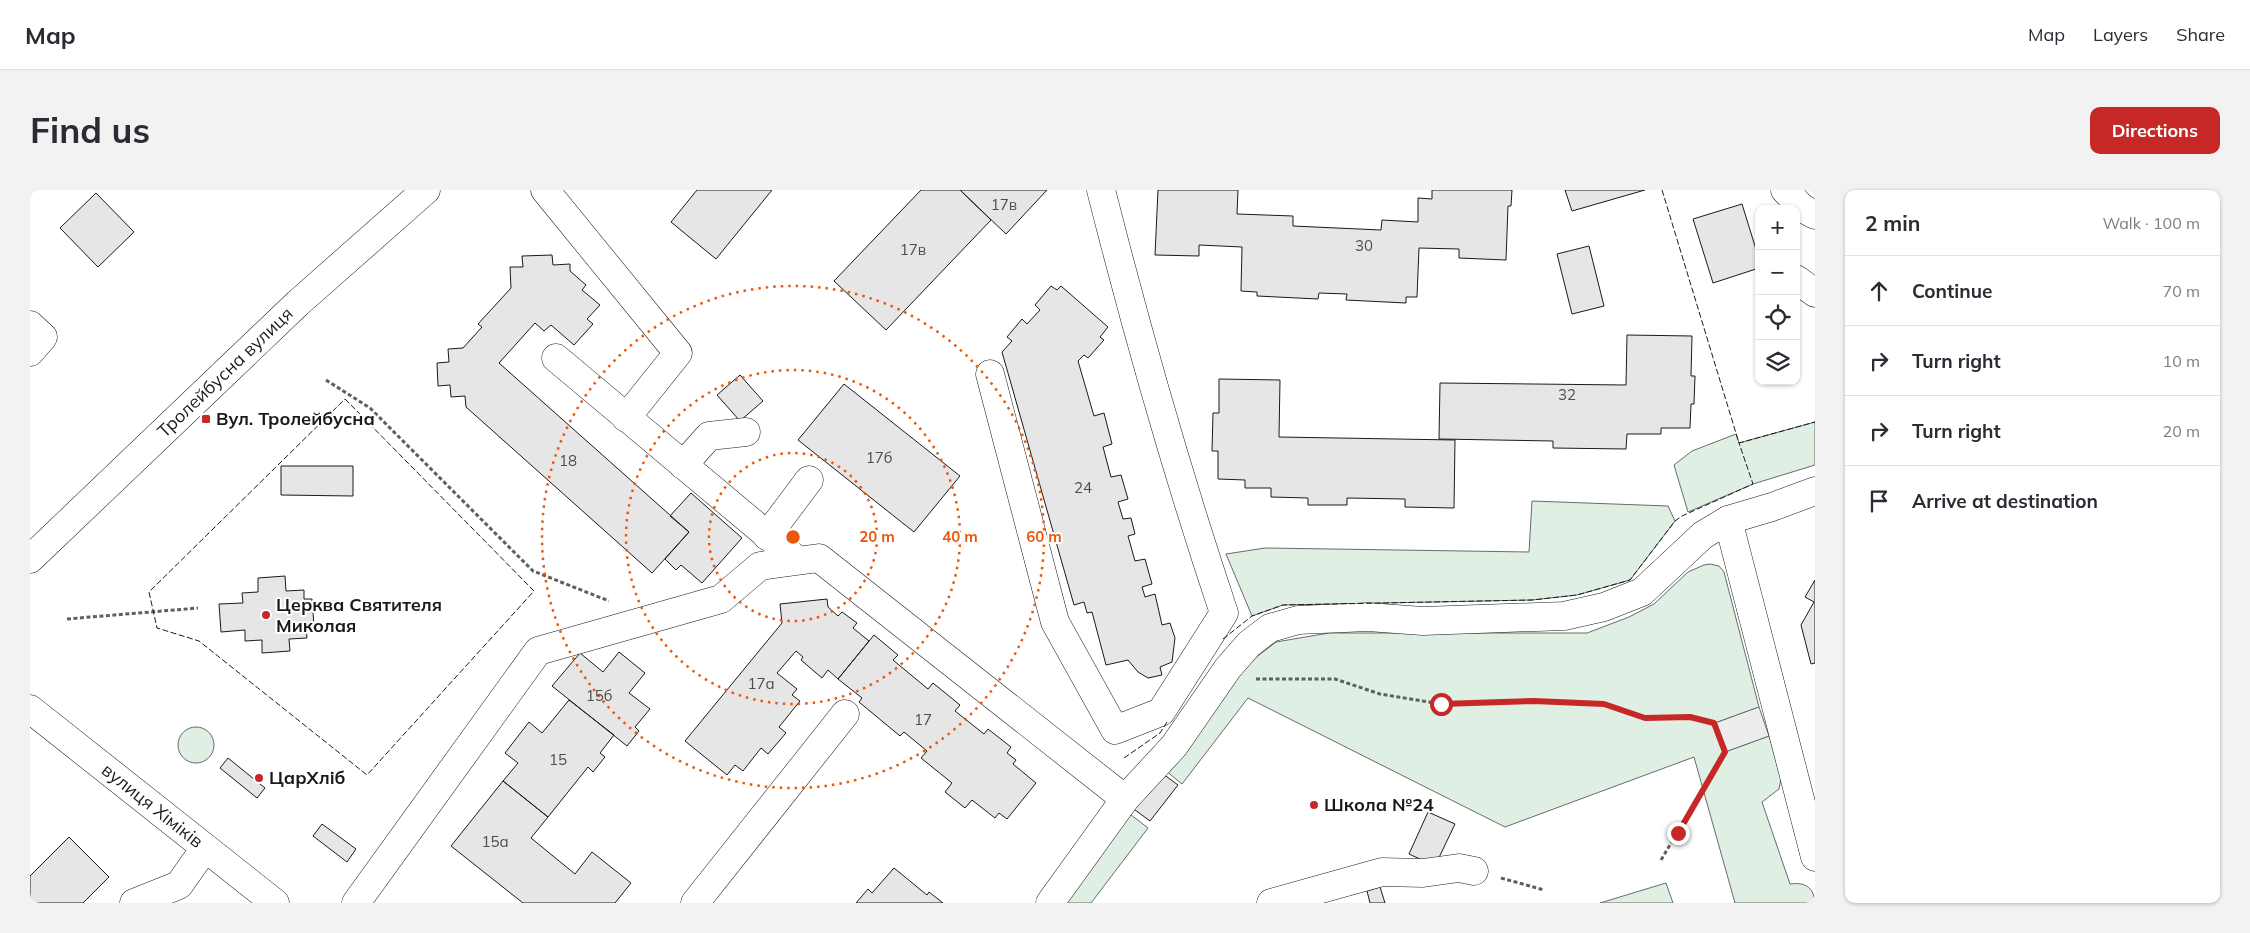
<!DOCTYPE html>
<html lang="en">
<head>
<meta charset="utf-8">
<style>
  :root { --surface:#fff; --page:#f2f2f3; --text:#2b2b33; --muted:#7c7c81; --line:#e1e1e2; --accent:#c62828 }
  body { margin:0; font-family:Mulish,sans-serif; background:var(--page); color:var(--text) }
  .controls { position:absolute; right:15px; top:15px; display:grid; overflow:hidden; border-radius:10px; box-shadow:0 1px 4px #0004 }
  .controls button { width:45px; height:45px; display:grid; place-items:center; padding:0; border:0; border-bottom:1px solid var(--line); background:var(--surface); color:var(--text); font:25px sans-serif }
  .stop { position:absolute; width:15px; height:15px; margin:-11px; border:4px solid #c62828; border-radius:50%; background:#fff }
  .stop.end { background:#c62828; border-color:#fff; box-shadow:0 1px 5px #0008 }
  .list { margin:0; padding:0; list-style:none }
  h2 { display:flex; justify-content:space-between; align-items:center; height:65px; margin:0; padding:0 20px; font-size:21px }
  h2 small { font-size:16px; font-weight:400; color:var(--muted) }
  .list li { display:grid; grid-template-columns:32px 1fr auto; gap:15px; align-items:center; box-sizing:border-box; height:70px; padding:0 20px; border-top:1px solid var(--line) }
  .list b { display:block; font-size:19px; white-space:nowrap }
  .list em { font-size:16px; font-style:normal; color:var(--muted) }
  .icon { flex:none; width:28px; height:28px; fill:none; stroke:currentColor; stroke-width:2; stroke-linecap:round; stroke-linejoin:round }
  .map { position:relative; flex:none; width:1785px; height:713px; overflow:hidden; border-radius:10px }
  header { display:flex; align-items:center; gap:30px; box-sizing:border-box; height:70px; padding:0 25px; background:var(--surface); border-bottom:1px solid var(--line) }
  header strong { font-size:24px }
  nav { display:flex; gap:28px; margin-inline-start:auto; font-size:18px }
  .intro { display:flex; align-items:center; justify-content:space-between; box-sizing:border-box; height:120px; padding:0 30px }
  h1 { margin:0; font-size:35px }
  .button { padding:12px 22px; border-radius:10px; background:var(--accent); color:#fff; font-size:18px; font-weight:700 }
  main { display:flex; gap:30px; padding:0 30px }
  aside { flex:1; background:var(--surface); border-radius:10px; box-shadow:0 1px 4px #0004 }
  .map>svg:first-child { display:block }
</style>
</head>
<body>
<header>
<strong>Map</strong>
<nav><a>Map</a><a>Layers</a><a>Share</a></nav>
</header>
<div class="intro"><h1>Find us</h1><a class="button">Directions</a></div>
<main>
<div class="map">
<svg width="1785" height="713" viewBox="0 0 1785 713">
  <rect width="100%" height="100%" fill="#fff"/>
  <path fill="#e0efe3" stroke="#6a6a6a" d="M1785,232v43l-62,19 -65,28 -14,-47 18,-14 44,-17 3,9z
    M1502,311l136,5 7,15 -45,59 -53,15 -45,5 -249,5 -31,11 -26,-62 39,-6 264,4z
    M1680,374l9,2 5,6 35,135 -44,16 10,29 44,-16 13,38 -3,15 -17,13 28,82c15,-2 24,3 25,19h-80l-41,-146 -189,70 -257,-129 -66,86 -17,-14 55,-77 30,-31 26,-20 53,-9h258l42,-16 25,-13 34,-32 16,-7z
    M148 555a18 18 0 1 1 36 0a18 18 0 1 1-36 0Z
    M1096,621l22,17 -57,75h-31z
    M1636,693l7,20h-73z"/>
  <path fill="#ededed" stroke="#6a6a6a" d="M1729,517l10,29 -44,16 -10,-29z"/>
  <path fill="#e6e6e6" stroke="#1a1a1a" d="M667,0h75l-56,69 -45,-37z
    M891,0h39l31,30 -105,110 -52,-49z
    M930,0h87l-41,44z
    M1128,0h80l-1,24 56,2v10l88,4 1,-10 36,2v-24l14,1v-9h80l-1,16h-3l-2,54 -47,-2v-9l-40,-1 -2,49h-11v6l-60,-3 1,-6 -28,-1 -1,6 -61,-3v-4l-16,-1 1,-44 -43,-2v11l-44,-1z
    M1535,0h80l-73,21z
    M66,3l38,39 -36,35 -38,-39z
    M1712,14l17,55v9l-46,15 -20,-64z
    M1559,56l15,60 -32,8 -15,-60z
    M522,65l1,10 17,-1v7l16,14 -4,5 18,15 -13,14 6,5 -19,21 -23,-20 -7,6 -9,-8 -36,40 190,169 -37,41 -186,-166 -1,-11 -14,1 -1,-12 -12,1 -1,-23 12,-1 -1,-13 15,-1 19,-21 -4,-3 33,-36 -1,-21h13l-1,-11z
    M1021,96l6,4 4,-4 47,41 -8,10 4,3 -16,18 -4,-3 -6,6 16,55 10,-3 8,31 -9,3 8,30 10,-2 7,24 -10,3 5,17 8,-1 4,16 -7,2 7,25 10,-2 7,25 -10,3 3,10 10,-3 7,31 8,-2 5,15 -3,24 -12,5 2,8 -14,3 -10,-6 -10,-12 -22,5 -14,-53 -5,1 -3,-11 -10,3 -72,-253 10,-11 -5,-4 15,-18 5,5 13,-14 -5,-5z
    M1597,145l65,1 -1,40h4l-1,28h-3l-1,24h-29v6h-34l-1,15 -73,-1v-7l-114,-2 1,-56 186,2z
    M710,185l23,26 -23,20 -23,-26z
    M1189,189l61,1 -1,57 176,3 -1,68 -49,-1v-8l-58,-1v7h-39v-7l-37,-1v-9h-26v-8l-27,-1v-28h-6l1,-38h6z
    M814,194l116,92 -46,56 -116,-92z
    M251,276h72v30l-72,-1z
    M661,303l51,45 -40,45 -21,-18 -5,5 -11,-11 24,-27 -19,-16z
    M255,386l1,15 18,-1v9h8l2,27h-8l1,12 -18,1 1,12 -28,2v-13l-17,1v-11l-24,2 -2,-28 24,-1 -1,-10 16,-1v-14z
    M1785,390v83l-4,1 -10,-39 13,-23 -9,-5z
    M797,409l1,8 10,9 4,-4 15,11 -4,5 16,13 -31,38 -10,-9 -6,8 -21,-18 2,-3 -7,-6 -19,22 20,16 -5,6 8,6 -21,26 7,6 -18,21 -7,-6 -18,23 -8,-6 -8,10 -42,-34 97,-118 -2,-19z
    M844,445l24,20 -5,5 35,29 5,-6 27,22 -5,6 29,23 4,-5 23,18 -4,6 9,7 -3,4 23,19 -29,36 -8,-6 -4,5 -23,-18 -7,8 -20,-16 7,-9 -31,-25 6,-7 -23,-19 -4,4 -41,-34 3,-4 -24,-19z
    M589,462l26,21 -16,20 21,16 -15,18 4,4 -12,15 -75,-60 28,-33 23,19z
    M539,510l45,35 -14,18 5,4 -12,15 -5,-5 -40,50 -45,-36 15,-18 -13,-10 24,-31 13,11z
    M198,568l37,30 -8,10 -37,-30z
    M1129,581l19,14 -28,36 -19,-14z
    M473,591l45,36 -17,21 44,36 17,-22 39,31 -16,20h-92l-72,-57z
    M1398,622l27,12 -20,42 -26,-12z
    M292,634l34,25 -9,13 -34,-26z
    M39,647l40,40 -26,26h-53v-27z
    M864,678l33,27 2,-3 14,11h-87l12,-14 4,4z
    M1350,697l5,16h-15l-3,-12z"/>
  <g fill="none" stroke-linecap="round" stroke-linejoin="round">
    <defs>
      <g id="minor">
        <path d="M515,0l133,163 -52,65"/>
        <path d="M1755,0l17,18 13,7"/>
        <path d="M1766,89l19,14"/>
        <path d="M0,135l13,12 -13,15"/>
        <path d="M526,168l241,202"/>
        <path d="M960,184l65,248 60,108 46,-18 63,-99c-47,-140 -87,-281 -123,-423"/>
        <path d="M653,275l26,-29 37,-4"/>
        <path d="M1698,330l87,337"/>
        <path d="M737,346l42,-56"/>
        <path id="s1" d="M0,369l268,-256 128,-113"/>
        <path id="s2" d="M0,519l245,194"/>
        <path d="M104,713l45,-18 26,-37"/>
        <path d="M326,713l182,-252 183,-52 39,-33 59,-8 306,241"/>
        <path d="M665,713l150,-189"/>
        <path d="M1020,713l75,-104 49,-53 54,-78 21,-24 21,-16 28,-8 70,-3 55,4 141,-5 40,-9 38,-15 61,-57 25,-15 44,-13 43,-16"/>
        <path d="M1241,713l111,-31 41,1 36,-5 15,3"/>
      </g>
    </defs>
    <use href="#minor" stroke="#1a1a1a" stroke-width="29"/>
    <path stroke="#5f5f5f" stroke-width="3" stroke-dasharray="4 2.5" stroke-linecap="butt" d="M296,190l44,28 163,163 76,30
      M37,429l131,-11
      M1226,489h79l45,15 61,10 93,-3 70,3 41,14 45,-1 25,6 10,29 -64,108
      M1471,688l43,12"/>
    <use href="#minor" stroke="#fff" stroke-width="28"/>
    <path stroke="#1a1a1a" stroke-width="1" stroke-dasharray="6 2.5" stroke-linecap="butt" d="M1632,0l77,253 76,-21
      M315,209l189,192 -167,184 -168,-134 -42,-13 -8,-36z
      M1193,449l29,-23 31,-11 249,-5 45,-5 53,-15 45,-59 7,-5 71,-32 -14,-41
      M1094,568l36,-25 7,-11"/>
  </g>
  <g fill="none" stroke-linecap="round" stroke-linejoin="round">
    <path stroke="#c62828" stroke-width="6" d="M1411,514l93,-3 70,3 41,14 45,-1 24,6 11,29 -47,81"/>
  </g>
  <g fill="none" stroke="#e8590c" stroke-width="2.5" stroke-dasharray="2.5 5">
    <circle cx="763" cy="347" r="84"/>
    <circle cx="763" cy="347" r="167"/>
    <circle cx="763" cy="347" r="251"/>
  </g>
  <g fill="#c62828" stroke="#fff" stroke-width="2">
    <rect x="171" y="224" width="10" height="10" rx="2.5"/>
    <circle cx="236" cy="425" r="5"/>
    <circle cx="229" cy="588" r="5"/>
    <circle cx="1284" cy="615" r="5"/>
  </g>
  <g text-anchor="middle" stroke-width="4" stroke-linejoin="round" paint-order="stroke">
    <g font-size="15" fill="#4d4d4d">
      <text x="974" y="20">17в</text>
      <text x="1334" y="61">30</text>
      <text x="883" y="65">17в</text>
      <text x="1537" y="210">32</text>
      <text x="849" y="273">17б</text>
      <text x="538" y="276">18</text>
      <text x="1053" y="303">24</text>
      <text x="731" y="499">17а</text>
      <text x="569" y="511">15б</text>
      <text x="893" y="535">17</text>
      <text x="528" y="575">15</text>
      <text x="465" y="657">15а</text>
    </g>
    <g font-size="18" fill="#1a1a1a" stroke="#fff">
      <text dy="6" stroke="none"><textPath href="#s1" startOffset="270">Тролейбусна вулиця</textPath></text>
      <text dy="6" stroke="none"><textPath href="#s2" startOffset="156">вулиця Хіміків</textPath></text>
    </g>
    <g font-size="18" font-weight="bold" fill="#1a1a1a" stroke="#fff" text-anchor="start">
      <text x="186" y="235">Вул. Тролейбусна</text>
      <text x="246" y="421">Церква Святителя<tspan x="246" dy="21">Миколая</tspan></text>
      <text x="239" y="594">ЦарХліб</text>
      <text x="1294" y="621">Школа №24</text>
    </g>
  </g>
  <circle cx="763" cy="347" r="8" fill="#e8590c" stroke="#fff" stroke-width="2.5"/>
  <g font-size="15" text-anchor="middle" font-weight="bold" fill="#e8590c" stroke="#fff" stroke-width="4" stroke-linejoin="round" paint-order="stroke">
    <text x="847" y="352">20 m</text>
    <text x="930" y="352">40 m</text>
    <text x="1014" y="352">60 m</text>
  </g>
</svg>
<div class="controls">
<button>+</button>
<button>−</button>
<button><svg class="icon" aria-label="locate" viewBox="0 0 24 24"><circle cx="12" cy="12" r="6"/><path d="M12 2v4M12 18v4M2 12h4M18 12h4"/></svg></button>
<button><svg class="icon" aria-label="layers" viewBox="0 0 24 24"><path d="M12 4l9 5-9 5-9-5zM3 14l9 5 9-5"/></svg></button>
</div>
<div class="stop" style="left:1411px;top:514px"></div>
<div class="stop end" style="left:1648px;top:643px"></div>
</div>
<aside>
<h2>2 min<small>Walk · 100 m</small></h2>
<ul class="list">
<li><svg class="icon" aria-label="ahead" viewBox="0 0 24 24"><path d="M12 20V5M6 11l6-6 6 6"/></svg><div><b>Continue</b></div><em>70 m</em></li>
<li><svg class="icon" aria-label="right" viewBox="0 0 24 24"><path d="M7 20v-9h11M14 6l5 5-5 5"/></svg><div><b>Turn right</b></div><em>10 m</em></li>
<li><svg class="icon" aria-label="right" viewBox="0 0 24 24"><path d="M7 20v-9h11M14 6l5 5-5 5"/></svg><div><b>Turn right</b></div><em>20 m</em></li>
<li><svg class="icon" aria-label="arrive" viewBox="0 0 24 24"><path d="M6 21V4h12l-3 4 3 4H6"/></svg><div><b>Arrive at destination</b></div></li>
</ul>
</aside>
</main>
</body>
</html>
